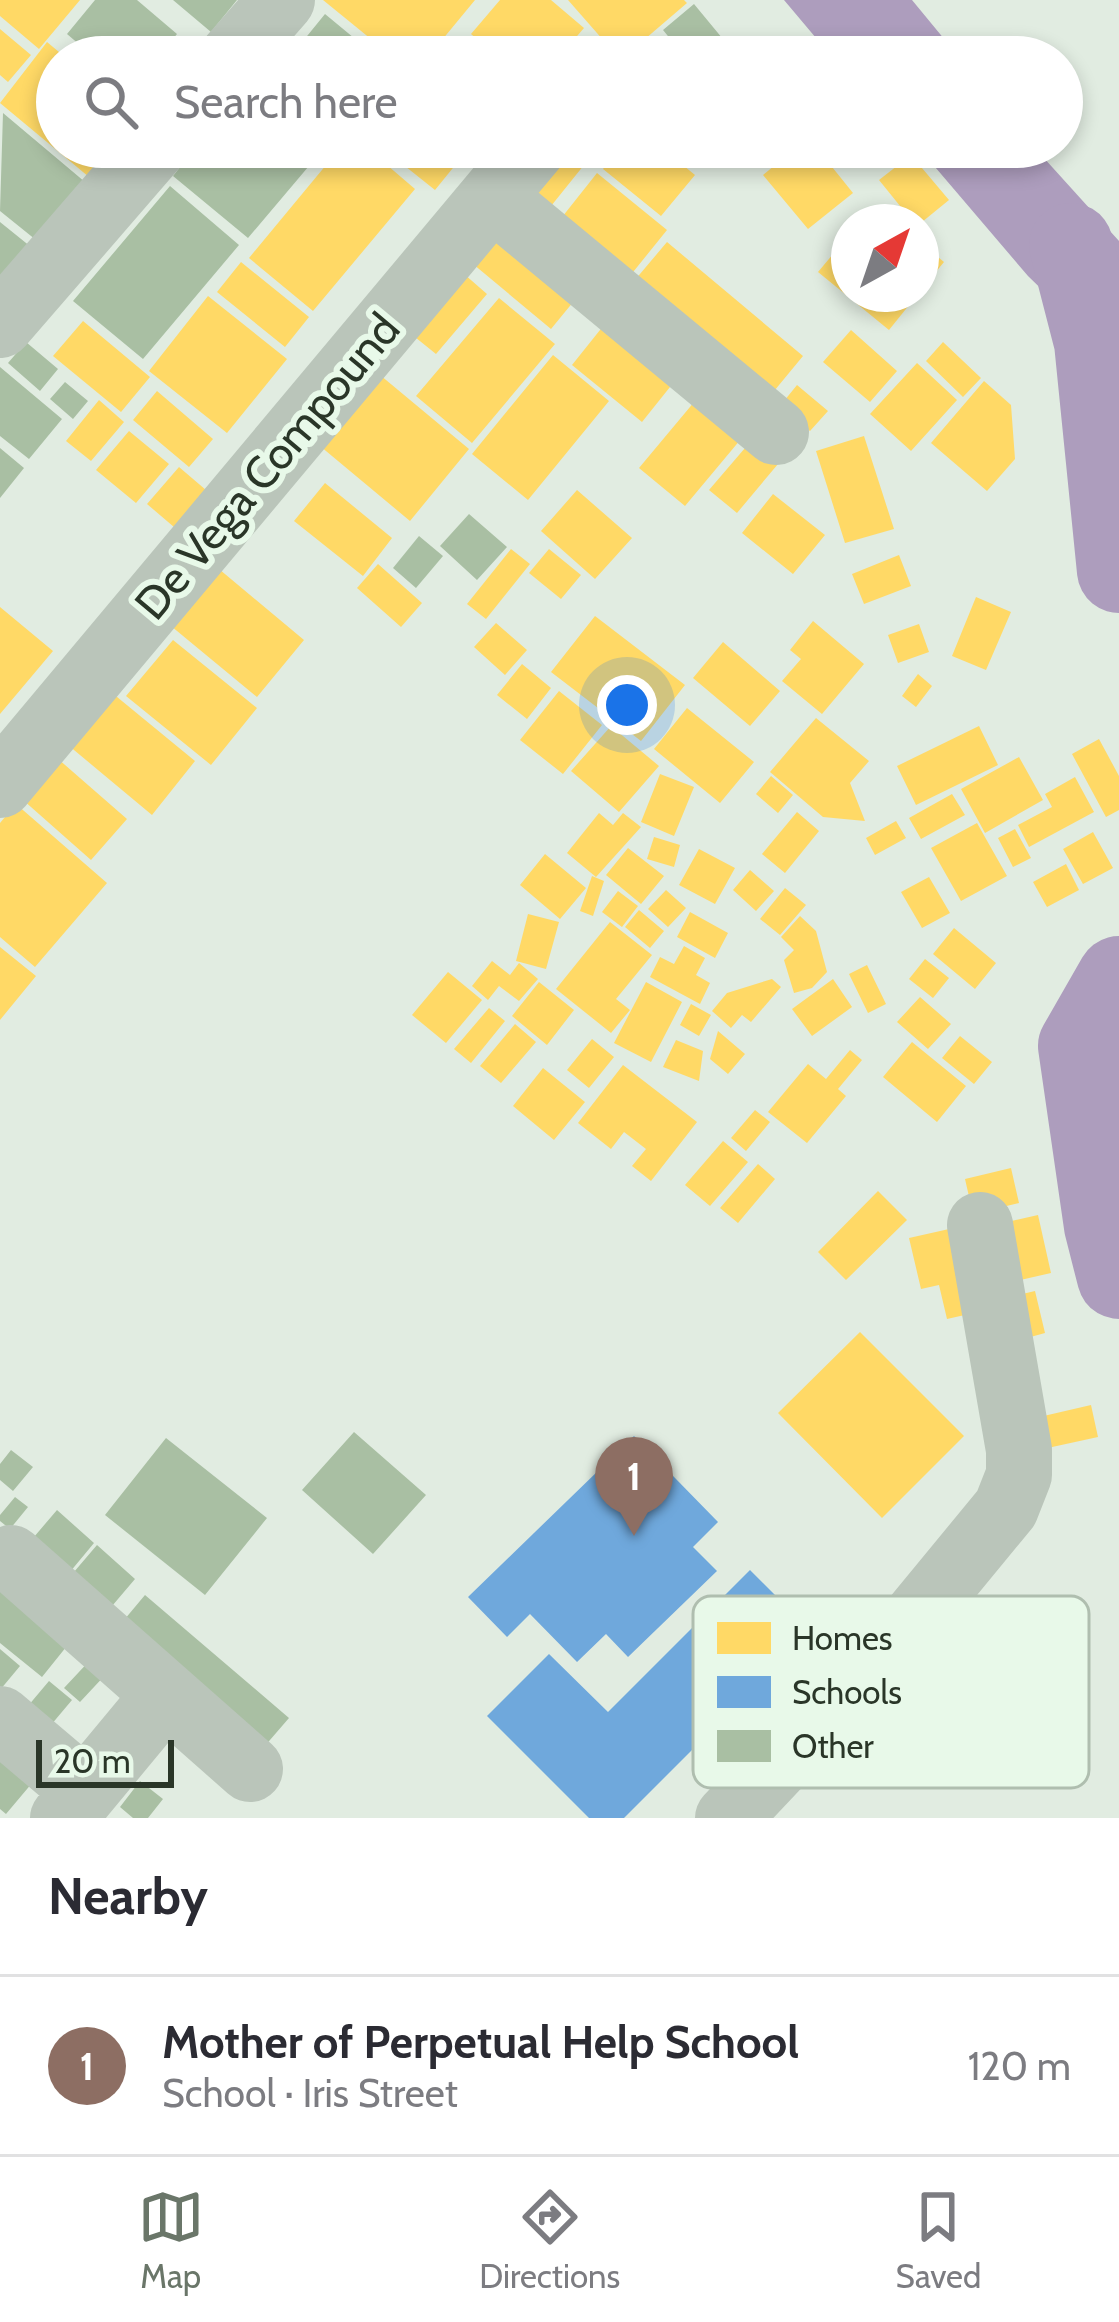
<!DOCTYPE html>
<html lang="en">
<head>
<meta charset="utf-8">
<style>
  :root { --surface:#fff; --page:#f2f2f3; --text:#2b2b33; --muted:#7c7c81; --line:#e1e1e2; --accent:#6a7669 }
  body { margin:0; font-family:Cabin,sans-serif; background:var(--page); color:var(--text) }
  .compass { position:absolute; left:831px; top:204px; width:108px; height:108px; border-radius:50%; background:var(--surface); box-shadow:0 6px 18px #0003; rotate:40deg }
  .scale { position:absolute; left:36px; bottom:30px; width:138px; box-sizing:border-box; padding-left:12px; border:6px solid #2a3628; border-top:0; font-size:33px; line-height:42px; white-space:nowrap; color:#2a3628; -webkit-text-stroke:9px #e8f9e9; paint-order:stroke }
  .you { position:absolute; left:627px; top:705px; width:42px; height:42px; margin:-30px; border:9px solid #fff; border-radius:50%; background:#1a73e8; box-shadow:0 0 0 18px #1a73e833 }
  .badge { display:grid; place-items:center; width:78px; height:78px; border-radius:50%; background:var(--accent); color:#fff; font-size:39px; font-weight:700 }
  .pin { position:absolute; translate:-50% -99px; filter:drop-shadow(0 3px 6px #0008) }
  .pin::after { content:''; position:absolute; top:63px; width:42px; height:36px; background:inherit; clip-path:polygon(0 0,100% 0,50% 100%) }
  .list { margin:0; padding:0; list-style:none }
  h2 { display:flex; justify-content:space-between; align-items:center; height:156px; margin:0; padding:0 48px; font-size:51px }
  h2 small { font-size:39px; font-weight:400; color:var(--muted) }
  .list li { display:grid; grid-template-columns:78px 1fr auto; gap:36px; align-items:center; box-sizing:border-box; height:180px; padding:0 48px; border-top:3px solid var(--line) }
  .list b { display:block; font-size:45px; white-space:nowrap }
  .list p { margin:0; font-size:39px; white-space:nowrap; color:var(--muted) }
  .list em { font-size:39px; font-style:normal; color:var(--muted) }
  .icon { flex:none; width:66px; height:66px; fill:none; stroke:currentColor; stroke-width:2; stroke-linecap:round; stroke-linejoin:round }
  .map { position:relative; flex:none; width:1119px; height:1818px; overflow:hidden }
  .search { position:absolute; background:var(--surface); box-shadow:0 6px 18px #0003; left:36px; right:36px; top:36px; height:132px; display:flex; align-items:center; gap:30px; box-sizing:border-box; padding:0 42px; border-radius:66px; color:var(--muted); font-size:45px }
  .sheet { height:336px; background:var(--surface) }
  nav { display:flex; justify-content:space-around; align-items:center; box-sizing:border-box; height:168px; border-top:3px solid var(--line); background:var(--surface); font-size:33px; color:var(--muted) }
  nav a { display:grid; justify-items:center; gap:6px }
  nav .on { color:var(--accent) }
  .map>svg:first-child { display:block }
</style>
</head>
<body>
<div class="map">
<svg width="1119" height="1818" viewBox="0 0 1119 1818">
  <rect width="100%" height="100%" fill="#e1ece1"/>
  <path fill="#ad9dbd" d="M784,0h128l47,57h-127z
    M918,147h116l85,94v106l-23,-5 -68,-66z"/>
  <path fill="#ffd966" d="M0,0h80l-41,49 -39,-33z
    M323,0h152l-47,57h-35z
    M500,0h51l33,28 -25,29h-62l-26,-23z
    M568,0h116l3,3 -63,54h-6z
    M0,29l31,26 -23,27 -8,-7z
    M47,42l18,15h-8v90h56l-24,30 -89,-74z
    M341,147h25l49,42 -102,122 -64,-53z
    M381,147h89l-35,43z
    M562,147l22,18 -45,56 -27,-22z
    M620,147h41l34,28 -34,41 -58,-47z
    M797,147h19l37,46 -45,36 -45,-54z
    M911,155l38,45 -27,22h-9l-34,-42z
    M597,173l70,57 -46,57 -70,-56z
    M504,225l79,65 -32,39 -78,-65z
    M849,235v59h69l-29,36 -71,-58z
    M667,242l136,114 -38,46 -136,-115z
    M921,243l23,19 -23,28z
    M241,262l68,55 -24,30 -68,-55z
    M456,267l31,27 -51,60 -31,-25z
    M208,296l79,63 -60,74 -78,-62z
    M499,298l56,46 -83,99 -56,-47z
    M612,315l70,57 -40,50 -70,-57z
    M83,321l67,56 -29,35 -68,-56z
    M851,330l46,41 -27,31 -47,-40z
    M943,342l38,36 -18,19 -37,-36z
    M553,355l56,46 -81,99 -56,-46z
    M917,363l40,37 -46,51 -41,-37z
    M374,370l95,79 -59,72 -96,-80z
    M984,381l27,24 4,54 -28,32 -56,-48z
    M797,385l31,26 -18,20 -30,-25z
    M157,391l56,48 -24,28 -56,-47z
    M700,395l46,38 -61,73 -46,-38z
    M99,400l25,22 -33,39 -25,-20z
    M129,431l40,33 -33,39 -40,-33z
    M864,436l30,93 -49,14 -29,-92z
    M751,441l27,23 -41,49 -28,-23z
    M179,467l34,29 -32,37 -34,-29z
    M325,483l67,55 -29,38 -69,-55z
    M577,490l55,48 -37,41 -54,-48z
    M773,494l52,41 -32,39 -51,-41z
    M511,549l19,15 -44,55 -19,-15z
    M549,549l32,26 -20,24 -32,-26z
    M899,555l12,31 -47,18 -12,-30z
    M378,564l44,39 -21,24 -44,-39z
    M219,569l85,71 -47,57 -86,-71z
    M976,597l35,15 -25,58 -34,-14z
    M0,607l53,44 -53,63z
    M595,616l90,69 -44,56 -90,-69z
    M813,621l51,43 -42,50 -40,-33 19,-22 -11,-9z
    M496,623l31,27 -22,25 -31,-28z
    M919,624l10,28 -31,11 -10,-28z
    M173,640l84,68 -46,57 -85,-69z
    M723,642l57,49 -30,35 -57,-48z
    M522,664l29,24 -24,31 -30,-24z
    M918,674l14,12 -16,21 -14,-11z
    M559,691l43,34 -39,49 -43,-34z
    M111,692l84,69 -43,54 -84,-70z
    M687,708l67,54 -34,41 -66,-54z
    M816,718l53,43 -19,22 15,38 -42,-4 -53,-45z
    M611,726l48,40 -40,46 -48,-41z
    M979,726l19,39 -82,40 -19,-39z
    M1099,739l20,37v34l-13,7 -34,-63z
    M49,751l78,68 -36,41 -77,-68z
    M1019,757l24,43 -58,33 -24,-44z
    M660,774l34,13 -20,49 -33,-14z
    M771,776l22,19 -15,18 -22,-19z
    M1075,777l19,35 -65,35 -11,-22 34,-18 -7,-13z
    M952,794l13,21 -44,24 -12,-21z
    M16,804l91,79 -72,84 -35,-30v-114z
    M797,812l22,19 -34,42 -23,-19z
    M599,813l14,12 10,-12 18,14 -45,50 -29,-24z
    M896,821l10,17 -31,17 -9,-17z
    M977,823l30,53 -46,25 -30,-53z
    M1015,829l16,29 -18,9 -15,-29z
    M1093,832l20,36 -30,16 -20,-35z
    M654,837l26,8 -6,22 -27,-8z
    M628,848l36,28 -23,28 -35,-29z
    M699,849l36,19 -20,36 -36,-19z
    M545,854l41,34 -26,31 -40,-34z
    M1066,864l13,26 -32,17 -14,-25z
    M750,870l24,21 -18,20 -23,-21z
    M592,876l12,5 -11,35 -13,-5z
    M929,877l21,36 -28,15 -21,-36z
    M785,888l21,17 -26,30 -20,-16z
    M666,890l20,18 -18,19 -20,-18z
    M618,891l20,15 -16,21 -20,-15z
    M639,910l25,21 -14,17 -25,-21z
    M690,912l38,21 -13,25 -38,-21z
    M528,914l31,8 -13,47 -30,-8z
    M800,916l16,15 11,41 -15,16 -18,5 -10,-33 10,-10 -13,-13z
    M610,922l42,33 -36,44 14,11 -19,23 -55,-44z
    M954,928l42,35 -21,26 -42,-35z
    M684,946l21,12 -9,17 14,8 -10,21 -50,-27 10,-20 14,7z
    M0,947l36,29 -36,44z
    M925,959l24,19 -16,20 -24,-19z
    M492,961l18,14 9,-12 19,16 -19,22 -20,-15 -11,14 -16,-14z
    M867,965l19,39 -18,9 -19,-39z
    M448,972l34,28 -36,43 -34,-28z
    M772,979l9,8 -30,35 -9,-7 -11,13 -19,-17 15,-18z
    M833,979l19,28 -40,29 -20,-27z
    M539,982l35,28 -27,35 -35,-29z
    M646,982l36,20 -31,60 -37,-19z
    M920,997l31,27 -23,25 -31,-27z
    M691,1004l20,11 -12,21 -19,-11z
    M489,1008l16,13 -34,42 -17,-14z
    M515,1024l21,18 -35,41 -21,-17z
    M718,1031l27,23 -17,20 -18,-15z
    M960,1036l32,26 -18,22 -32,-26z
    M592,1039l22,18 -25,31 -22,-18z
    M676,1040l27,11 -4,30 -36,-14z
    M912,1042l54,44 -29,36 -54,-45z
    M850,1050l12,10 -24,29 8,7 -39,47 -39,-31 40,-48 18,15z
    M623,1065l74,57 -46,59 -19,-15 14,-17 -22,-17 -13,17 -33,-26z
    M543,1068l42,34 -31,38 -41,-34z
    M755,1110l15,12 -24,29 -15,-13z
    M723,1141l25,21 -38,44 -25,-21z
    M758,1164l17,15 -37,44 -18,-15z
    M1011,1168l8,35 -46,11 -8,-35z
    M878,1191l29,29 -61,60 -28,-28z
    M1038,1215l13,58 -52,12 -14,-58z
    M958,1227l20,85 -31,7 -8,-34 -18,4 -12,-51z
    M1035,1291l10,42 -29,8 -10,-43z
    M860,1332l104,104 -82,82 -104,-105z
    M1091,1405l7,32 -55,12 -8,-31z"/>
  <path fill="#6fa8dc" d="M634,1436l84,86 -25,25 24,24 -89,86 -22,-23 -29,28 -47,-48 -23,23 -39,-40z
    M750,1570l61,61 -187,187h-35l-102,-102 62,-62 59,58z"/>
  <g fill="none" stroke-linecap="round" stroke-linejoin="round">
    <path stroke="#ad9dbd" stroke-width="84" d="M1071,245l25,97 23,229
      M1119,978l-39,68 26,180 13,51"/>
  </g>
  <path fill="#a9bfa3" d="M95,0h42l40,34 -19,23h-64l-27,-23z
    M173,0h64l-26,32z
    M694,4l38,46 -9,7h-38l-22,-27z
    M325,14l52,43h-87z
    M3,113l82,69 -49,58 -36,-29z
    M196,147h102l16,13 -66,78 -75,-62z
    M170,186l69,59 -96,114 -70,-58z
    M0,222l31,25 -31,38z
    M26,342l32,27 -18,22 -32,-28z
    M0,367l62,52 -33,40 -29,-23z
    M65,382l23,19 -15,18 -23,-20z
    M0,448l24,20 -24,30z
    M469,514l38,33 -30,33 -37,-34z
    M419,536l24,20 -27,32 -23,-20z
    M354,1432l72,63 -53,59 -71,-64z
    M166,1438l101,80 -62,77 -100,-80z
    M11,1450l22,17 -20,24 -13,-11v-16z
    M15,1497l13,10 -18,22 -10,-8v-6z
    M57,1510l37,33 -34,41 -38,-33z
    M97,1545l38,34 -34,40 -39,-33z
    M0,1567l79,64 -37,46 -42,-34z
    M145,1595l144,123 -32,37 -143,-123z
    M0,1649l20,17 -20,24z
    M93,1657l15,15 -28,30 -16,-14z
    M49,1681l23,19 -32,38 -23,-19z
    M0,1745l38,31 -32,38 -6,-5z
    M140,1781l23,18 -15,19h-15l-13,-11z"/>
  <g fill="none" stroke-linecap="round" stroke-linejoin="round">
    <path stroke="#bac5ba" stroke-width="66" d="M232,57l50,-57
      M492,197l284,235
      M0,325l154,-178
      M0,785l534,-638
      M11,1558l239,211
      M0,1719l85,72
      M63,1818l102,-123
      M728,1818l180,-191 98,-119 13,-33v-25l-39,-225"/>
  </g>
  <g text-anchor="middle" stroke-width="12" stroke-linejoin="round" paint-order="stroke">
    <g font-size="45" fill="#2a3628" stroke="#e8f9e9">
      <text transform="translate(267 466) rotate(-50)" y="16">De Vega Compound</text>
    </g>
  </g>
  <rect x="693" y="1596" width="396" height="192" rx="18" fill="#e8f9e9" stroke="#afbeaf" stroke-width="3"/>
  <rect x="717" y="1622" width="54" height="32" fill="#ffd966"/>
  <rect x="717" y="1676" width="54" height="32" fill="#6fa8dc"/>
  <rect x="717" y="1730" width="54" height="32" fill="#a9bfa3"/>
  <g font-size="33" fill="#2a3628">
    <text x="792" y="1650">Homes</text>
    <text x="792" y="1704">Schools</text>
    <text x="792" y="1758">Other</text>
  </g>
</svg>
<svg class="compass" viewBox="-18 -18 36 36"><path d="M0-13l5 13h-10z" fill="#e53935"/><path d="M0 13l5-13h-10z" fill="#7c7c81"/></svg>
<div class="scale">20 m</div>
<div class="you"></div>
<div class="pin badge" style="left:634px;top:1536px;background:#8d6e63">1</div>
<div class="search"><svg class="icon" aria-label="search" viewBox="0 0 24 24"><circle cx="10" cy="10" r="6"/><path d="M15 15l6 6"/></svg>Search here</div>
</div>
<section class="sheet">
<h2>Nearby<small></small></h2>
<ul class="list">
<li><span class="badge" style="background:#8d6e63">1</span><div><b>Mother of Perpetual Help School</b><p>School · Iris Street</p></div><em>120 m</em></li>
</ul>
</section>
<nav>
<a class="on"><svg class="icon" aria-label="map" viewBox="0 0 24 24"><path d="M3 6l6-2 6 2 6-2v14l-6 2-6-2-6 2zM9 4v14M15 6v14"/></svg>Map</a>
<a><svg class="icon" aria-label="directions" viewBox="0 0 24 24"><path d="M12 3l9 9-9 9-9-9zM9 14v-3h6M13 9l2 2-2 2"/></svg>Directions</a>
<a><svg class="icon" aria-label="saved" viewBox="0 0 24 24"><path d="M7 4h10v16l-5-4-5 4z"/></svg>Saved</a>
</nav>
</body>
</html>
